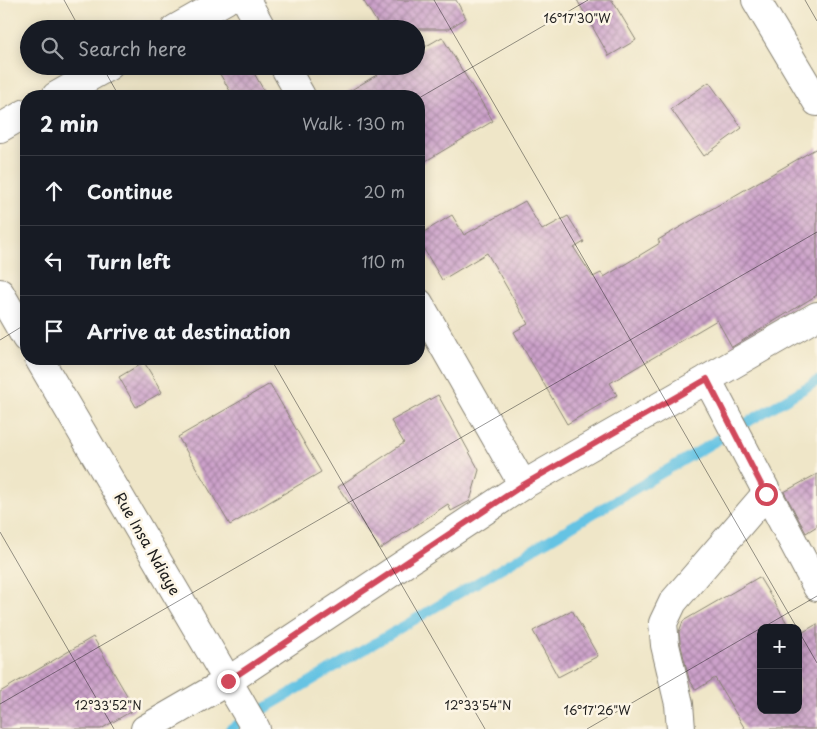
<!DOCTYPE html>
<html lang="en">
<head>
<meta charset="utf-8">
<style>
  :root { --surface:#171b24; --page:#20242c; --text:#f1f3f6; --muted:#9ea1a6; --line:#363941 }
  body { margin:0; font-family:"Playpen Sans",sans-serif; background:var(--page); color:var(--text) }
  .controls { position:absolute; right:15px; bottom:15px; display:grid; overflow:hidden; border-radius:10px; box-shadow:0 2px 12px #0003 }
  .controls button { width:45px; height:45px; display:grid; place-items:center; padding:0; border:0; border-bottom:1px solid var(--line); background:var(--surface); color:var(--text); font:25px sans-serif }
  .stop { position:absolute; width:15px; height:15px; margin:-11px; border:4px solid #d1495b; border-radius:50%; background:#fff }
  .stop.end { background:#d1495b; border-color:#fff; box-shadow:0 1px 5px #0008 }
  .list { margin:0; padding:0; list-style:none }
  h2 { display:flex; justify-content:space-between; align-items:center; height:65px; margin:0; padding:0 20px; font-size:21px }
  h2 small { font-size:16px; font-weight:400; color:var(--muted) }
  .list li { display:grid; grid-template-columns:32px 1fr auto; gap:15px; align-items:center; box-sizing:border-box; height:70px; padding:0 20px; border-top:1px solid var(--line) }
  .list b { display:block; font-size:19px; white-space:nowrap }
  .list em { font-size:16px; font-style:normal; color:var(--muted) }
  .icon { flex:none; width:28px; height:28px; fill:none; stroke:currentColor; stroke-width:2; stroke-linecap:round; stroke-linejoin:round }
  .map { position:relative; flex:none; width:817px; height:729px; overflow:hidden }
  .search { position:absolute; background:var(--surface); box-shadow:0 2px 12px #0003; left:20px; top:20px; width:405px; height:55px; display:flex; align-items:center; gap:12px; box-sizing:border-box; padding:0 18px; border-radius:28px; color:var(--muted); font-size:19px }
  .panel { position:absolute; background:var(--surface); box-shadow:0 2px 12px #0003; left:20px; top:90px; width:405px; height:275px; border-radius:20px }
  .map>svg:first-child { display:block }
</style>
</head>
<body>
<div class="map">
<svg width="817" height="729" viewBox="0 0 817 729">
  <defs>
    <pattern id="building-cross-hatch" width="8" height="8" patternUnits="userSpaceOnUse" patternTransform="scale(1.25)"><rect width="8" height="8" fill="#cca1ca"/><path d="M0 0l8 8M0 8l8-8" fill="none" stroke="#a582a3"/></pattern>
  </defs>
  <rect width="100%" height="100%" fill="#fcf5e5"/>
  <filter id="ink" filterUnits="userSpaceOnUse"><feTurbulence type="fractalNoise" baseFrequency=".02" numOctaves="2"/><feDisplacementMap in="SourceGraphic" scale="10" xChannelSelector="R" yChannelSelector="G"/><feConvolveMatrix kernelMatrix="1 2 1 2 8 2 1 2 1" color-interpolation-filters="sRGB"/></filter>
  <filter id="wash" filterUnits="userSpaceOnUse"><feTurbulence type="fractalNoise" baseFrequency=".0096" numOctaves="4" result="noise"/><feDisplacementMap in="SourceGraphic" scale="20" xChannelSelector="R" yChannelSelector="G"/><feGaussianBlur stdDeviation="1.12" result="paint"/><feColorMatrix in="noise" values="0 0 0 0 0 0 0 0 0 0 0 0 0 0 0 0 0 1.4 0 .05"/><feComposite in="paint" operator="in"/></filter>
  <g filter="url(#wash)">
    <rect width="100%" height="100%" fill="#efe6c8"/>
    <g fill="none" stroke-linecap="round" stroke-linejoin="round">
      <path stroke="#65c3e3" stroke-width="10" d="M230,729l587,-348"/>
    </g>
    <g id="blocks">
      <path fill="url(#building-cross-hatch)" d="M363,0h93l10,18 -18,11h-67z
        M577,0h35l24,40 -27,16z
        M442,37l51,84 -74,44v-69h-78l51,-30h24v-14z
        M215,66h35l17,30h-34z
        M709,82l33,46 -38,28 -33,-47z
        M817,148v147l-85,52 -15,-27 -107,63 7,12 -50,29 -53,-92 14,-8 -41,-71 -45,27 -23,-39v-6l33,-20 12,20 61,-34 17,29 26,-14 16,26 -10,6 19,29 8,-4 3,4 56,-34 -2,-3z
        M144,362l18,30 -26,15 -17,-30z
        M270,384l51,88 -91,53 -52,-88z
        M438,395l41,75 -9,31 -19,10 -3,-7 -68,45 -42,-62 66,-44 -13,-22z
        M817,474v52l-11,7 -22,-41z
        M759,577l31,51h-29v82h37v-75l19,-11v105h-72l-30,-51 -19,12 -7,-11 -9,-37 -1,-10 4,-11z
        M572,610l26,46 -40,21 -25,-46z
        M93,637l42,72 -34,20h-101v-37z"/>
    </g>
  </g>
  <g filter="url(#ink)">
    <use href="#blocks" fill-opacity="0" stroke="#868172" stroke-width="1"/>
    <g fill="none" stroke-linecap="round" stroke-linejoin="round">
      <defs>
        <path id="street" d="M246,0l16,29
          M756,0l61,102
          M175,29l51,-29
          M284,66l17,30
          M56,96l53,-30
          M0,128l26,-15
          M419,303l104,182
          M707,379l110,208
          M145,729l83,-48 295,-196 294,-169
          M681,729l-2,-25 -14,-59 -2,-22 10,-21 93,-108"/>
        <path id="secondary" d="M0,293l26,45
          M39,359l217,370"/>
      </defs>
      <use href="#street" stroke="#868172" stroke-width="30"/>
      <use href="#secondary" stroke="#868172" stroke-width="30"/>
      <use href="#street" stroke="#fff" stroke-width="28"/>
      <use href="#secondary" stroke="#fff" stroke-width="28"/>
    </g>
  </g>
  <g fill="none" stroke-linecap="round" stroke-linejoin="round" filter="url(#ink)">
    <path stroke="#d1495b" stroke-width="6" d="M228,681l295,-196 184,-106 59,115"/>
  </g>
  <path fill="none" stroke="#1c1c1c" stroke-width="1" stroke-opacity="0.45" d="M64,0l16,29M434,0l363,628M805,0l12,21M102,66l17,30M419,98l169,-98M0,340l26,-16M271,359l214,370M0,532l114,197M762,628l55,-32M798,630l19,33M0,704l817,-472M587,729l174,-101"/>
  <g text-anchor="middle" stroke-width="5" stroke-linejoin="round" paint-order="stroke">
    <g font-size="15" fill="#1c1c1c" stroke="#fcf5e5">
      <text transform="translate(147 544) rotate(60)" y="5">Rue Insa Ndiaye</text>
    </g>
  </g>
  <g font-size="12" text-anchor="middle" fill="#1c1c1c" stroke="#fcf5e5" stroke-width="5" stroke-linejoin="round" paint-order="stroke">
    <text x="577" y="23">16°17'30"W</text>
    <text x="108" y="710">12°33'52"N</text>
    <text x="478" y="710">12°33'54"N</text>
    <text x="597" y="715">16°17'26"W</text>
  </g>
</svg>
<div class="controls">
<button>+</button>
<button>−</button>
</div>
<div class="stop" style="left:766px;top:494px"></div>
<div class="stop end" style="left:228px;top:681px"></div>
<div class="search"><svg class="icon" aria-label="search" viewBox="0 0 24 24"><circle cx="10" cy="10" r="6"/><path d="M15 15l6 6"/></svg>Search here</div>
<section class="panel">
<h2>2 min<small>Walk · 130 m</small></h2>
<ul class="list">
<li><svg class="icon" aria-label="ahead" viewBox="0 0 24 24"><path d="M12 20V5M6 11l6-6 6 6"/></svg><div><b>Continue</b></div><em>20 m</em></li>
<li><svg class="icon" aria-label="left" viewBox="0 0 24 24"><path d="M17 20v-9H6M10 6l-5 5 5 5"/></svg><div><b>Turn left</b></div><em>110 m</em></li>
<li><svg class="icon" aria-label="arrive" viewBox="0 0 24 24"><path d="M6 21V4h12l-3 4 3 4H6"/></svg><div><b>Arrive at destination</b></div></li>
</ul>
</section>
</div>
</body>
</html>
